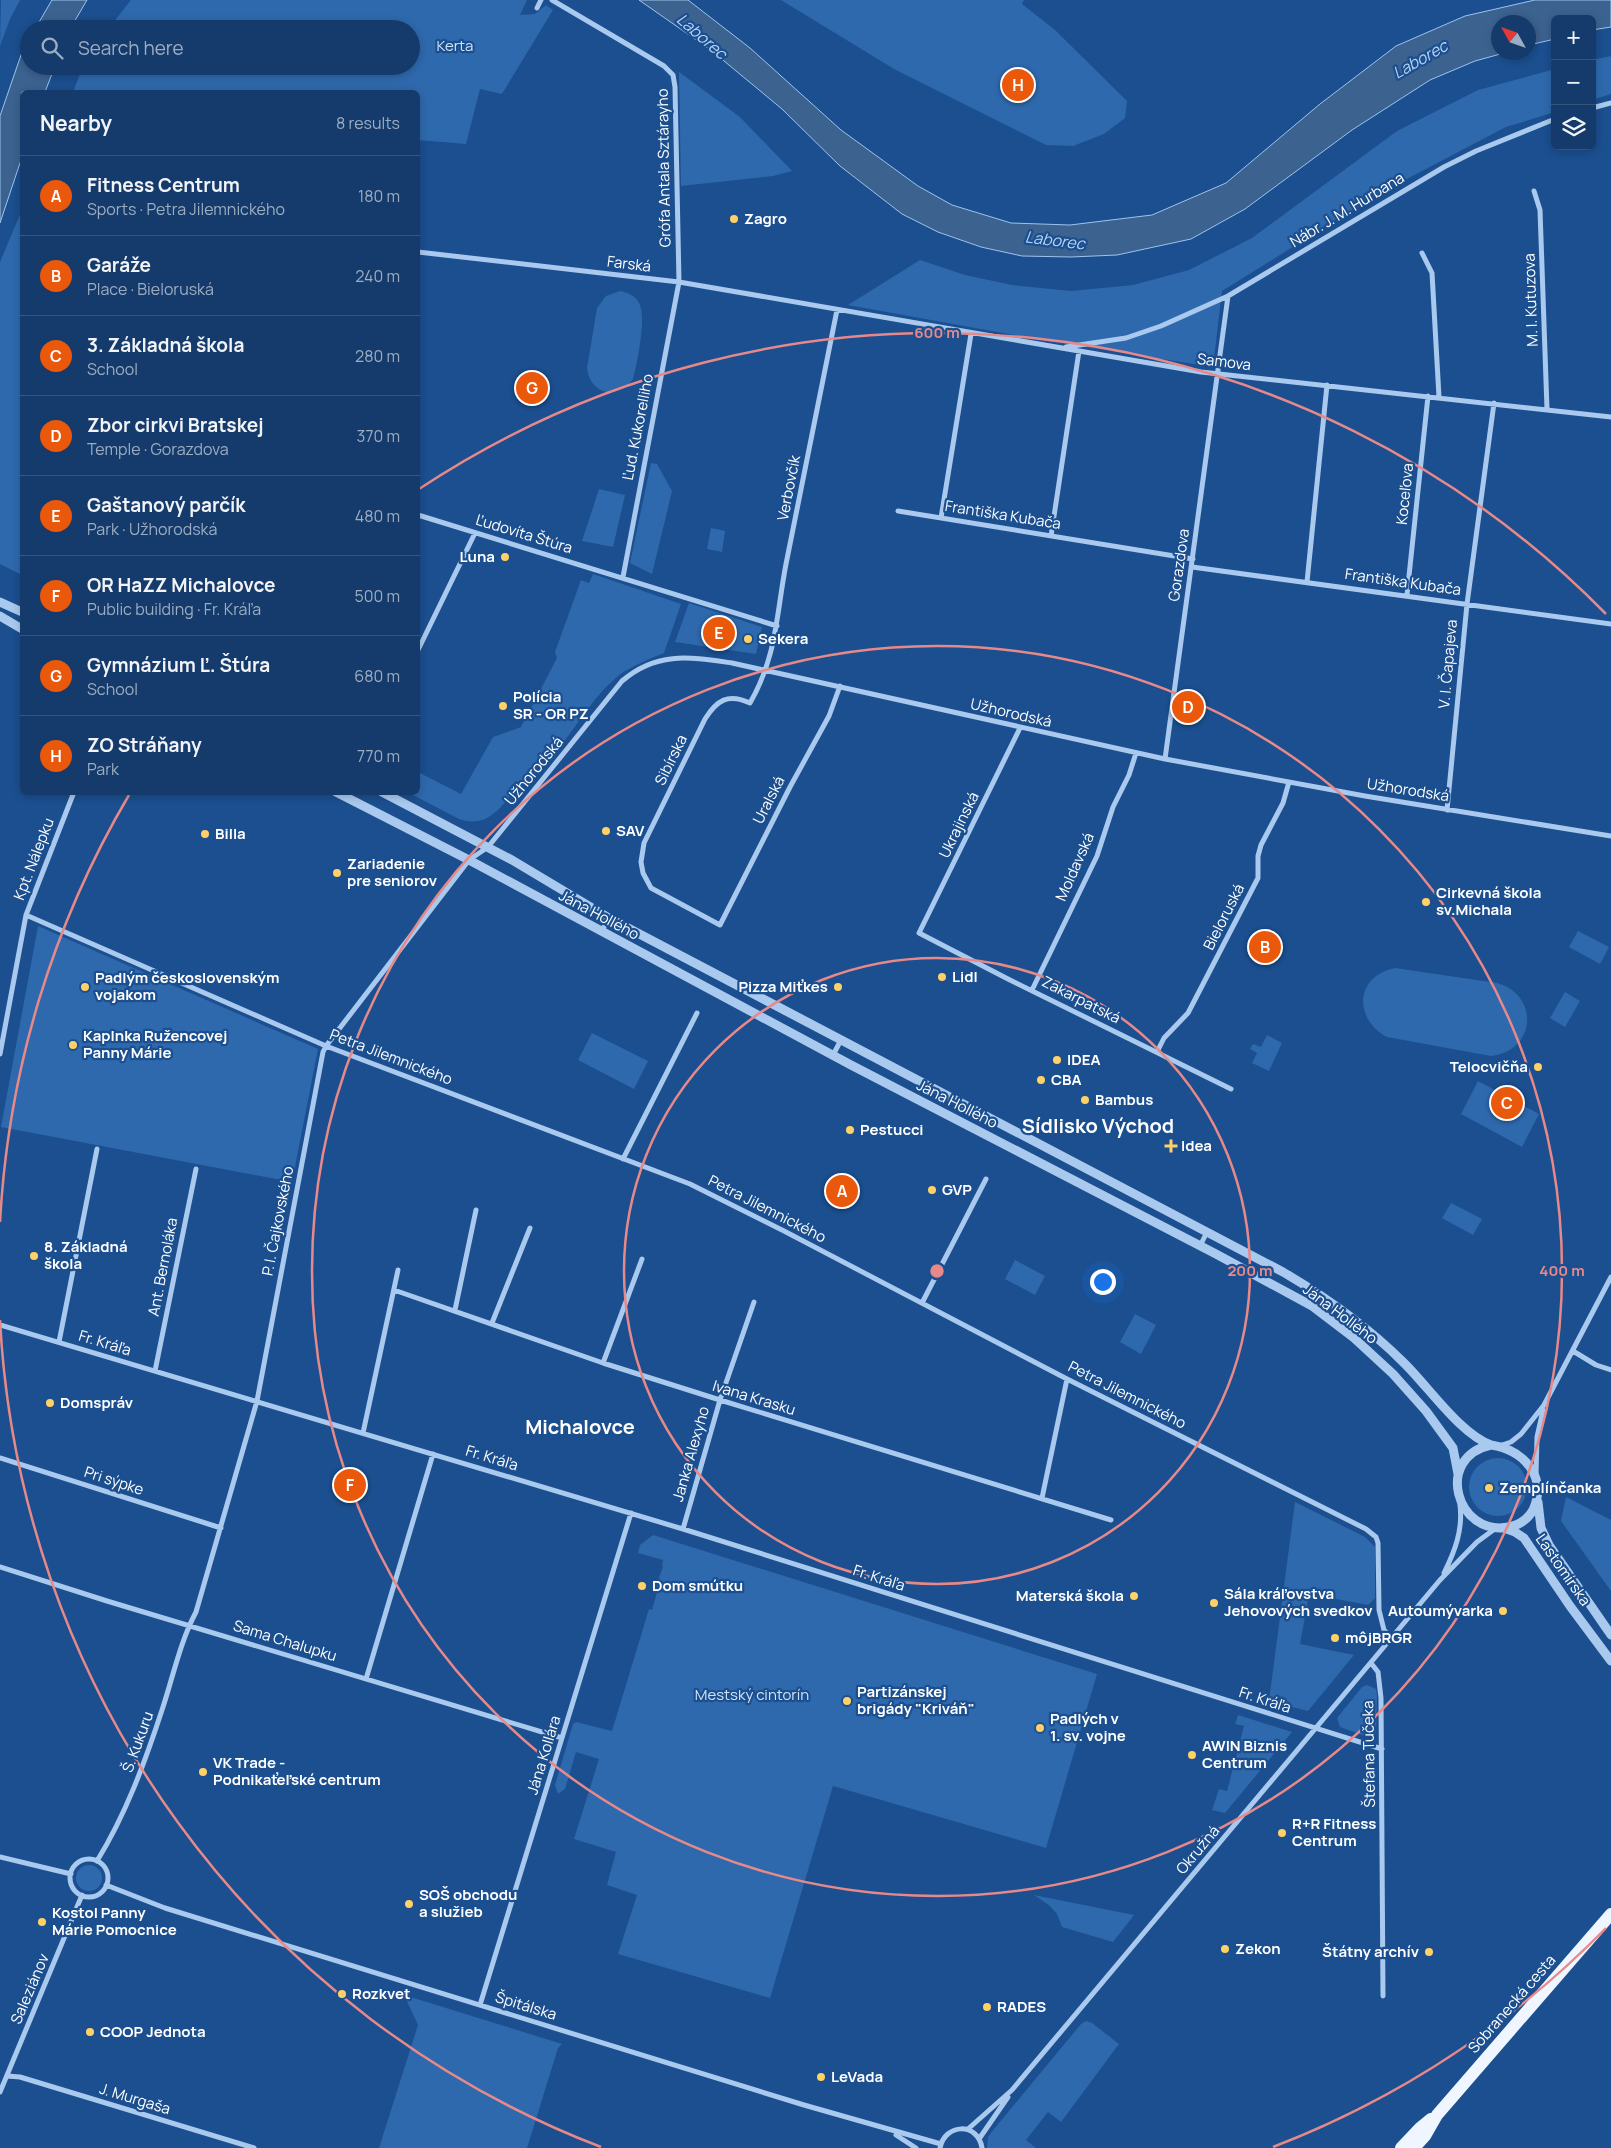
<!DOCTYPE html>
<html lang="en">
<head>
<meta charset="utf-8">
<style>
  :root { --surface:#143b6b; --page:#1d4271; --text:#f1f3f6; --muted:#9dadc1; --line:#33557e; --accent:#ea580c }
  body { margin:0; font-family:Manrope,sans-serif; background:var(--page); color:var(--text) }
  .controls { position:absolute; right:15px; top:15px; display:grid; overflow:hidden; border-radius:8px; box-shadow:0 2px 8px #0003 }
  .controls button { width:45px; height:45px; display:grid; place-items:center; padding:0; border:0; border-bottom:1px solid var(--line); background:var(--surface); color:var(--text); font:25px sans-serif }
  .compass { position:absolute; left:1491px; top:15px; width:45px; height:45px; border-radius:50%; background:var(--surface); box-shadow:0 2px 8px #0003; rotate:310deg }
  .you { position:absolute; left:1102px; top:1281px; width:18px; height:18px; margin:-12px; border:4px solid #fff; border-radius:50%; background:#1a73e8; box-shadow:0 0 0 8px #1a73e833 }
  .badge { display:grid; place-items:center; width:32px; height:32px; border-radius:50%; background:var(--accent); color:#fff; font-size:16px; font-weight:700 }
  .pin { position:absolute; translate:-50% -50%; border:2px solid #fff; box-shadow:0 1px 5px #0006 }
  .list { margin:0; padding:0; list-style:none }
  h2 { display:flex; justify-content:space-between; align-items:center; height:65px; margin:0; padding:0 20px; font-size:21px }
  h2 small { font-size:16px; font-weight:400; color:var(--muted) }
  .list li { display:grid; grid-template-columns:32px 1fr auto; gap:15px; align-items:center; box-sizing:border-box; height:80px; padding:0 20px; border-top:1px solid var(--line) }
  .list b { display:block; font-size:19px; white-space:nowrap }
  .list p { margin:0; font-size:16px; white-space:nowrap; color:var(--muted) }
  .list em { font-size:16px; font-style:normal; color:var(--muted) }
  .icon { flex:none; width:28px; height:28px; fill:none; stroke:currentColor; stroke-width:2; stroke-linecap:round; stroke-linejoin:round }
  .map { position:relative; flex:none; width:1611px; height:2148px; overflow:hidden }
  .search { position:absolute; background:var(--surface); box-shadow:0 2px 8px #0003; left:20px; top:20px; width:400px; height:55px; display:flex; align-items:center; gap:12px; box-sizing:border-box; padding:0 18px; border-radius:28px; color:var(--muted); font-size:19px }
  .panel { position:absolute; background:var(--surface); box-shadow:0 2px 8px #0003; left:20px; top:90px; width:400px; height:705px; border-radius:8px }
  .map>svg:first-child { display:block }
</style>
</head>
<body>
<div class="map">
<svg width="1611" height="2148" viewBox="0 0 1611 2148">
  <rect width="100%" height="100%" fill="#1b4f8f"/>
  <path fill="#2e69ad" d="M1,0h19l-10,19 -10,27z
    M131,0h396l-7,15 15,-1 11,-9 7,5 -51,84 -22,-5 -14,55 -48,-4v-48h-345l10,-26h328v-37h-303z
    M781,0h243l-2,4 33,26 72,71 -2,17 -21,16 -31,12 -27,-1 -152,-76z
    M1611,56v38l-19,6v-40z
    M1555,69v43l-49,15 -128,67 -156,97 -9,76 -172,-27 -193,-35 72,-45 45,15 47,10 59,6 62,-6 56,-15 63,-32 145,-107 81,-41z
    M679,72l61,45 52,54 -19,5 -92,10z
    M22,210v365l-22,-11v-302z
    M620,291c8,2 15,4 19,12 8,13 -2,61 -6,76 -16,22 -43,15 -46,-11l10,-60 9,-12z
    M651,463l6,1 15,27 -20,83 -22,-11z
    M599,489l26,6 -12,52 -31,-6z
    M711,528l14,3 -3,21 -15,-3z
    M593,574l88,30 -17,49c-13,5 -27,11 -39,18 -27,18 -46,52 -66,77l-6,-3 -52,62c-13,13 -24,18 -42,12l-50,-26 9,-1v-20l43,22 32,-57 28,-10 36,-69 -2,-6 26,-72 8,3z
    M689,603l73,24 -6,27 -81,-12z
    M38,926l280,123 -26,133 -291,-55z
    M1578,931l31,16 -9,17 -31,-17z
    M1395,968l102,15c43,12 39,68 -6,73l-104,-19c-34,-18 -32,-61 8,-69z
    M1565,992l15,9 -15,26 -15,-9z
    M592,1033l56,28 -14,28 -56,-29z
    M1267,1035l15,8 -13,28 -17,-8 5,-10 -7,-4 3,-5 8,3z
    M1478,1081l61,33 -17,33 -61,-33z
    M1451,1203l31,16 -9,16 -31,-17z
    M1015,1260l30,16 -10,19 -30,-16z
    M1135,1314l21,11 -15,29 -21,-12z
    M1469 1487a29 29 0 1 1 58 0a29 29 0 1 1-58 0Z
    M1566,1497l45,23v71l-50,-70z
    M1295,1502l70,35 10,10v51l-7,7 -59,-11 -9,50 54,11 -46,56 -39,-10z
    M653,1535l444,139 -51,174 -213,-62 -63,212 -152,-44 19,-59 -30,-10 9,-33 -42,-13 25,-80 -23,-7 -11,37 -7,5 -3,-9 18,-61 3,-2 36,9 37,-122 3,1 6,-21 -3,-1 8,-21 -1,-1 1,-6 -25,-7 2,-8z
    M1367,1685l9,4 1,5 -1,37 -1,4 -7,2 -28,-10 -3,-9 25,-31z
    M1238,1715l54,17 -67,81 -13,-3 7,-21 8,2 17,-65 -9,-2z
    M76 1878a13 13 0 1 1 26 0a13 13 0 1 1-26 0Z
    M1034,1895l100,20 -21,27 -51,-15 -5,-13 -7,-8z
    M404,1995l158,49 -4,4 -31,100h-148l39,-123z
    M1086,2021l6,2 27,21 -58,78 -13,-10 -22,28 10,8h-49l1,-11 6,-8 87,-105z"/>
  <path fill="#3c6290" stroke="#9cc4f0" d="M52,0h35l-17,29h-35z
    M639,0h49l62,48 91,82 77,56 34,19 59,18 59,2 82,-10 74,-32 94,-79 76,-58 69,-30 70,-16h76v27l-19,3v-11h-37v20l-26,6 -1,-23h-30v30l6,1 -29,8 -45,19 -78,50 -107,79 -54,30 -74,16 -46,2 -49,-1 -41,-9 -43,-15 -36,-18 -62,-48 -58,-57 -70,-58z
    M29,40v26h26l-10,26h-23v65l-22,66v-107l21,-61z"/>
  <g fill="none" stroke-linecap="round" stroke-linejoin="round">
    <path stroke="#a9c9ee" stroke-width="5" d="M552,0l112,66 9,9 2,12 4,195 -56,295
      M537,8l4,-8
      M1592,108l19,-5
      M1534,191l6,19 7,199
      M418,252l261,30 522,90 410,45
      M1422,253l10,20 7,124
      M837,310c-17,85 -34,169 -51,254 -10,52 -9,92 -36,139 -22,-10 -33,-3 -45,16l-61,124 -3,19 2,11 8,15 69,37 70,-138 39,-71 11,-30
      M1066,347l60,-9 35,-12 67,-30 216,-129 32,-16 79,-32
      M898,511l295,48
      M418,515l359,111
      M941,518l30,-184
      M1051,536l28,-185
      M1192,567l419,57
      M1307,582l20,-197
      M1407,595l21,-199
      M418,650l57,-117
      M1020,728l-101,205 89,46 223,110
      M1165,759l63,-463
      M1447,810l20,-206 27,-201
      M26,915l300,131 364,138 94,47 283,148 299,150 10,8 2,6 1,67 5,20 8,8
      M601,932l8,-14
      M1032,990l65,-134 16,-49 16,-32 7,-22
      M1157,1052l7,-14 24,-25 70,-135v-22l3,-11 22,-42 6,-21
      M0,1054l26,-139 48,-123
      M833,1055l8,-15
      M623,1159l74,-146
      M1200,1246l7,-14
      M394,1290l209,73 117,37 391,120
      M922,1303l64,-124
      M455,1310l21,-100
      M492,1323l38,-95
      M0,1325l683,204 699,220
      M1354,1338l9,-12
      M59,1342l38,-193
      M1573,1351l23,14 15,5
      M603,1363l39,-104
      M155,1371l41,-202
      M363,1433l35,-163
      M1499,1446l12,-4 10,-8 23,-29 67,-128
      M0,1458l221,70
      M1536,1475l1,-38 6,-27
      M1042,1498l25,-119
      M683,1529l37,-129 34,-98
      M0,1567l107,34 455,137
      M1444,1573c11,-22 19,-43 16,-68
      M1371,1663l7,9 3,26 2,298
      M366,1679l67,-225
      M0,1857l71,17
      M70 1878a19 19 0 1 1 38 0a19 19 0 1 1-38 0Z
      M97,1861c29,-47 48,-99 65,-151 11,-33 18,-68 34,-98l61,-211 66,-349 3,-6 143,-186 19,-13 134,-166c35,-30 68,-24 110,-18l433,96 200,37 246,40
      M106,1885l59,23 639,197 137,39
      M480,2005l151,-492
      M7,2076l13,1 234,71
      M0,2092l82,-197
      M968,2129l44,-39 428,-510 37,-38 19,-14
      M896,2135l20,13
      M979,2139l29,-42
      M940,2148c5,-25 38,-26 42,0"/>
    <path stroke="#a9c9ee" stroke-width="9" d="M0,602l22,10
      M0,616l22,13
      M336,792l133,68 382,205 365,189 96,52 42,32 39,36 33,37 27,37 5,26
      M382,792l130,68 97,58 674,354c44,26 84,54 120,90 25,24 57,72 88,83
      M1491,1445c33,5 57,32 42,65 -5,9 -14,15 -24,17 -53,10 -75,-70 -18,-82z
      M1538,1502l3,26 8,17 62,90
      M1504,1528l11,4 9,6 46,68 41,55"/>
    <path stroke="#f0f6ff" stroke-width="12" d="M1401,2148l19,-20 11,-9
      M1414,2148l11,-12 12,-21 174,-201"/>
  </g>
  <g fill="none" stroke="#e88989" stroke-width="2.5">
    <circle cx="937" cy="1271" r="313"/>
    <circle cx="937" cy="1271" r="625"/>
    <path d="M1606 1928A938 938 0 0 1 1273 2147M601 2147A938 938 0 0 1 0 1320M0 1222A938 938 0 0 1 129 795M419 489A938 938 0 0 1 1606 614"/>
  </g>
  <g fill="#ffd166" stroke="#1b4f8f" stroke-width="2">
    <circle cx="734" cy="219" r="5"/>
    <circle cx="505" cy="557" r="5"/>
    <circle cx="748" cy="639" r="5"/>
    <circle cx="503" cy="706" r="5"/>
    <circle cx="606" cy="831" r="5"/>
    <circle cx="205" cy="834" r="5"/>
    <circle cx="337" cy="873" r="5"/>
    <circle cx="1426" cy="902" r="5"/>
    <circle cx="942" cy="977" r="5"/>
    <circle cx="85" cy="987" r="5"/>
    <circle cx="838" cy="987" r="5"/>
    <circle cx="73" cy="1045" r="5"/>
    <circle cx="1057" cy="1060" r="5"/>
    <circle cx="1538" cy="1067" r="5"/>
    <circle cx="1041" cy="1080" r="5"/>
    <circle cx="1085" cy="1100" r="5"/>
    <circle cx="850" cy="1130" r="5"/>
    <path d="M1168.5 1138.5h5v5h5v5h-5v5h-5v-5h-5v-5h5z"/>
    <circle cx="932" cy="1190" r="5"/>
    <circle cx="34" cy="1256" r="5"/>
    <circle cx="50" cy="1403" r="5"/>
    <circle cx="1489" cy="1488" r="5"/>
    <circle cx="642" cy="1586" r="5"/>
    <circle cx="1134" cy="1596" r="5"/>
    <circle cx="1214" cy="1603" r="5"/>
    <circle cx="1503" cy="1611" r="5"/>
    <circle cx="1335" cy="1638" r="5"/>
    <circle cx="847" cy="1701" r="5"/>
    <circle cx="1040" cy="1728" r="5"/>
    <circle cx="1192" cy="1755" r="5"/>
    <circle cx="203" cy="1772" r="5"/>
    <circle cx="1282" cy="1833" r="5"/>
    <circle cx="409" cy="1904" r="5"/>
    <circle cx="42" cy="1922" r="5"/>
    <circle cx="1225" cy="1949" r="5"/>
    <circle cx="1429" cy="1952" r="5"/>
    <circle cx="342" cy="1994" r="5"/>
    <circle cx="987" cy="2007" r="5"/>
    <circle cx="90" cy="2032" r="5"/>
    <circle cx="821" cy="2077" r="5"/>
  </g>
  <g text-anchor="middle" stroke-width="4.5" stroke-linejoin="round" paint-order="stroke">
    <g font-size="15" fill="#cfe3fa" stroke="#1b4f8f">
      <text x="455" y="51">Kerta</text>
      <text x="752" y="1700">Mestský cintorín</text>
    </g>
    <g font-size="15" fill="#fff" stroke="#1b4f8f">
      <text transform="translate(664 168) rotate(-91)" y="5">Grófa Antala Sztárayho</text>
      <text transform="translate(1347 210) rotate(-31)" y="5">Nábr. J. M. Hurbana</text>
      <text transform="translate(629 264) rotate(7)" y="5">Farská</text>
      <text transform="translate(1531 300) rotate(-92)" y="5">M. I. Kutuzova</text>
      <text transform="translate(1224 362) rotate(7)" y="5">Samova</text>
      <text transform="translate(638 427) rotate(-79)" y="5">Ľud. Kukorelliho</text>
      <text transform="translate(789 488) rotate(-79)" y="5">Verbovčík</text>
      <text transform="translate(1405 494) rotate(-84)" y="5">Koceľova</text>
      <text transform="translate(1003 515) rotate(9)" y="5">Františka Kubača</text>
      <text transform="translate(524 534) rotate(17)" y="5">Ľudovíta Štúra</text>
      <text transform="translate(1179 565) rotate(-82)" y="5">Gorazdova</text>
      <text transform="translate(1403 582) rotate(8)" y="5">Františka Kubača</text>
      <text transform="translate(1448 664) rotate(-85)" y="5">V. I. Čapajeva</text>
      <text transform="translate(1011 713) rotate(13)" y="5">Užhorodská</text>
      <text transform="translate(671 760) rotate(-64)" y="5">Sibírska</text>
      <text transform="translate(534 771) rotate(-51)" y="5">Užhorodská</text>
      <text transform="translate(1408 790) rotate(9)" y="5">Užhorodská</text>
      <text transform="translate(769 800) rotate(-63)" y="5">Uralská</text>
      <text transform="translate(959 825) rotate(-64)" y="5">Ukrajinská</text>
      <text transform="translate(34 859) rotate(-69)" y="5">Kpt. Nálepku</text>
      <text transform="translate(1075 867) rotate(-66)" y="5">Moldavská</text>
      <text transform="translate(599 915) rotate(28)" y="5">Jána Hollého</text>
      <text transform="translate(1224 917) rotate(-63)" y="5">Bieloruská</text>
      <text transform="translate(1081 1000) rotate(27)" y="5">Zakarpatská</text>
      <text transform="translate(391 1057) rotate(21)" y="5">Petra Jilemnického</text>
      <text transform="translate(957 1104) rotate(27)" y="5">Jána Hollého</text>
      <text transform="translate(767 1209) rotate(27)" y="5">Petra Jilemnického</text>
      <text transform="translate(278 1221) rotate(-79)" y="5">P. I. Čajkovského</text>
      <text transform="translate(163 1267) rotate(-79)" y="5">Ant. Bernoláka</text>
      <text transform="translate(1340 1314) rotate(37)" y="5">Jána Hollého</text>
      <text transform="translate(105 1343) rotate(17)" y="5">Fr. Kráľa</text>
      <text transform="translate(1127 1395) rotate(27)" y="5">Petra Jilemnického</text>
      <text transform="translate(754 1398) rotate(17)" y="5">Ivana Krasku</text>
      <text transform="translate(691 1454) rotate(-74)" y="5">Janka Alexyho</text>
      <text transform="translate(492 1458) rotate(17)" y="5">Fr. Kráľa</text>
      <text transform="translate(114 1481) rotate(18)" y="5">Pri sýpke</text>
      <text transform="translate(1563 1570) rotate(55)" y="5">Lastomírska</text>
      <text transform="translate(879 1578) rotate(18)" y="5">Fr. Kráľa</text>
      <text transform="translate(285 1641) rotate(17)" y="5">Sama Chalupku</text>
      <text transform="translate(1265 1700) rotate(18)" y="5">Fr. Kráľa</text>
      <text transform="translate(138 1742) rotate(-70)" y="5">Š. Kukuru</text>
      <text transform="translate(1369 1754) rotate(-91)" y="5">Štefana Tučeka</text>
      <text transform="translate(544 1755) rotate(-73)" y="5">Jána Kollára</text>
      <text transform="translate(1198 1850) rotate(-50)" y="5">Okružná</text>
      <text transform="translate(30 1989) rotate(-67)" y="5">Saleziánov</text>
      <text transform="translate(1512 2004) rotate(-49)" y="5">Sobranecká cesta</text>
      <text transform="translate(526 2006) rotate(17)" y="5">Špitálska</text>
      <text transform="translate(135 2099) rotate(17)" y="5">J. Murgaša</text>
    </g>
    <g font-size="15" font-weight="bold" fill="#fff" stroke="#1b4f8f" text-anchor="start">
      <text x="744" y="224">Zagro</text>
      <text x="495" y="562" text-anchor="end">Luna</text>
      <text x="758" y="644">Sekera</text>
      <text x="513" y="702">Polícia<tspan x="513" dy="17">SR - OR PZ</tspan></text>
      <text x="616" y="836">SAV</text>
      <text x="215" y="839">Billa</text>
      <text x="347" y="869">Zariadenie<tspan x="347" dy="17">pre seniorov</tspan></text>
      <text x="1436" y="898">Cirkevná škola<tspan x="1436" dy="17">sv.Michala</tspan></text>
      <text x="952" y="982">Lidl</text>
      <text x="95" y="983">Padlým československým<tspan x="95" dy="17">vojakom</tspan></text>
      <text x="828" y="992" text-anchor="end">Pizza Miťkes</text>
      <text x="83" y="1041">Kaplnka Ružencovej<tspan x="83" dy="17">Panny Márie</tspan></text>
      <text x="1067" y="1065">IDEA</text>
      <text x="1528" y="1072" text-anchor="end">Telocvičňa</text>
      <text x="1051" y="1085">CBA</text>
      <text x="1095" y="1105">Bambus</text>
      <text x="860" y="1135">Pestucci</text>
      <text x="1181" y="1151">Idea</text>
      <text x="942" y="1195">GVP</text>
      <text x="44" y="1252">8. Základná<tspan x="44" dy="17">škola</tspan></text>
      <text x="60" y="1408">Domspráv</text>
      <text x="1499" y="1493">Zemplínčanka</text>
      <text x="652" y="1591">Dom smútku</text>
      <text x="1224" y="1599">Sála kráľovstva<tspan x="1224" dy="17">Jehovových svedkov</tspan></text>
      <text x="1124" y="1601" text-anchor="end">Materská škola</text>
      <text x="1493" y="1616" text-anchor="end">Autoumývarka</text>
      <text x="1345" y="1643">môjBRGR</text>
      <text x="857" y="1697">Partizánskej<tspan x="857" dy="17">brigády "Kriváň"</tspan></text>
      <text x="1050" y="1724">Padlých v<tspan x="1050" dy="17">1. sv. vojne</tspan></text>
      <text x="1202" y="1751">AWIN Biznis<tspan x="1202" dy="17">Centrum</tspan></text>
      <text x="213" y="1768">VK Trade -<tspan x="213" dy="17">Podnikaťeľské centrum</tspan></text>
      <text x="1292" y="1829">R+R Fitness<tspan x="1292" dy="17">Centrum</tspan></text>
      <text x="419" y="1900">SOŠ obchodu<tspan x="419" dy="17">a služieb</tspan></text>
      <text x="52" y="1918">Kostol Panny<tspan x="52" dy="17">Márie Pomocnice</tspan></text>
      <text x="1235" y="1954">Zekon</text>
      <text x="1419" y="1957" text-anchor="end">Štátny archív</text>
      <text x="352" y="1999">Rozkvet</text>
      <text x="997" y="2012">RADES</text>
      <text x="100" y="2037">COOP Jednota</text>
      <text x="831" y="2082">LeVada</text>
    </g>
    <g font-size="16" font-style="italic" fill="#b5d3f5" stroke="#1b4f8f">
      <text transform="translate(702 36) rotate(41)" y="6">Laborec</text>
      <text transform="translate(1420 59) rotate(-30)" y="6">Laborec</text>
      <text transform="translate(1055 240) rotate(7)" y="6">Laborec</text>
    </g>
    <g font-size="20" font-weight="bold" fill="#fff" stroke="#1b4f8f">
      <text x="1098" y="1133">Sídlisko Východ</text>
      <text x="580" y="1434">Michalovce</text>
    </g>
  </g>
  <circle cx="937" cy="1271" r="8" fill="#e88989" stroke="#1b4f8f" stroke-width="2.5"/>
  <g font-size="15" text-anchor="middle" font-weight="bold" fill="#e88989" stroke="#1b4f8f" stroke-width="4.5" stroke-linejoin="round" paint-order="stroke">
    <text x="937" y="338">600 m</text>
    <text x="1250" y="1276">200 m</text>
    <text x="1562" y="1276">400 m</text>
  </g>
</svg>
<div class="controls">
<button>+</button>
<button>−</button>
<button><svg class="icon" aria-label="layers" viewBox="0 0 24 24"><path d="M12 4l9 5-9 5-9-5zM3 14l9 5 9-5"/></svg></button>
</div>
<svg class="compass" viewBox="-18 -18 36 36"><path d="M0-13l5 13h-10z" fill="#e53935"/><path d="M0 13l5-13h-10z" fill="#9dadc1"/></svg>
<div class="you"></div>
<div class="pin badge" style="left:842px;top:1191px">A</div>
<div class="pin badge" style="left:1265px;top:947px">B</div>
<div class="pin badge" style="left:1507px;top:1103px">C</div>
<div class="pin badge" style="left:1188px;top:707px">D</div>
<div class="pin badge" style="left:719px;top:633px">E</div>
<div class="pin badge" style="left:350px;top:1485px">F</div>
<div class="pin badge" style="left:532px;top:388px">G</div>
<div class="pin badge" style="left:1018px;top:85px">H</div>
<div class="search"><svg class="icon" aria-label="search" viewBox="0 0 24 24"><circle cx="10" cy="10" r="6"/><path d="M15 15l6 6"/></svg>Search here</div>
<section class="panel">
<h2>Nearby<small>8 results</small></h2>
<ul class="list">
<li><span class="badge">A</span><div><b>Fitness Centrum</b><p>Sports · Petra Jilemnického</p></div><em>180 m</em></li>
<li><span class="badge">B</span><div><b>Garáže</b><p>Place · Bieloruská</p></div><em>240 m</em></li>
<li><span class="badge">C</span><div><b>3. Základná škola</b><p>School</p></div><em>280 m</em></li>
<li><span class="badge">D</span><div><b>Zbor cirkvi Bratskej</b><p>Temple · Gorazdova</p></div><em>370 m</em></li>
<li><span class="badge">E</span><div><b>Gaštanový parčík</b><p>Park · Užhorodská</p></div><em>480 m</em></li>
<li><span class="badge">F</span><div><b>OR HaZZ Michalovce</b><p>Public building · Fr. Kráľa</p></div><em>500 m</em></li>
<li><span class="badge">G</span><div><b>Gymnázium Ľ. Štúra</b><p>School</p></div><em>680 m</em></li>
<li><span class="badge">H</span><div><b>ZO Stráňany</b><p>Park</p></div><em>770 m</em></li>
</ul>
</section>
</div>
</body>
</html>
